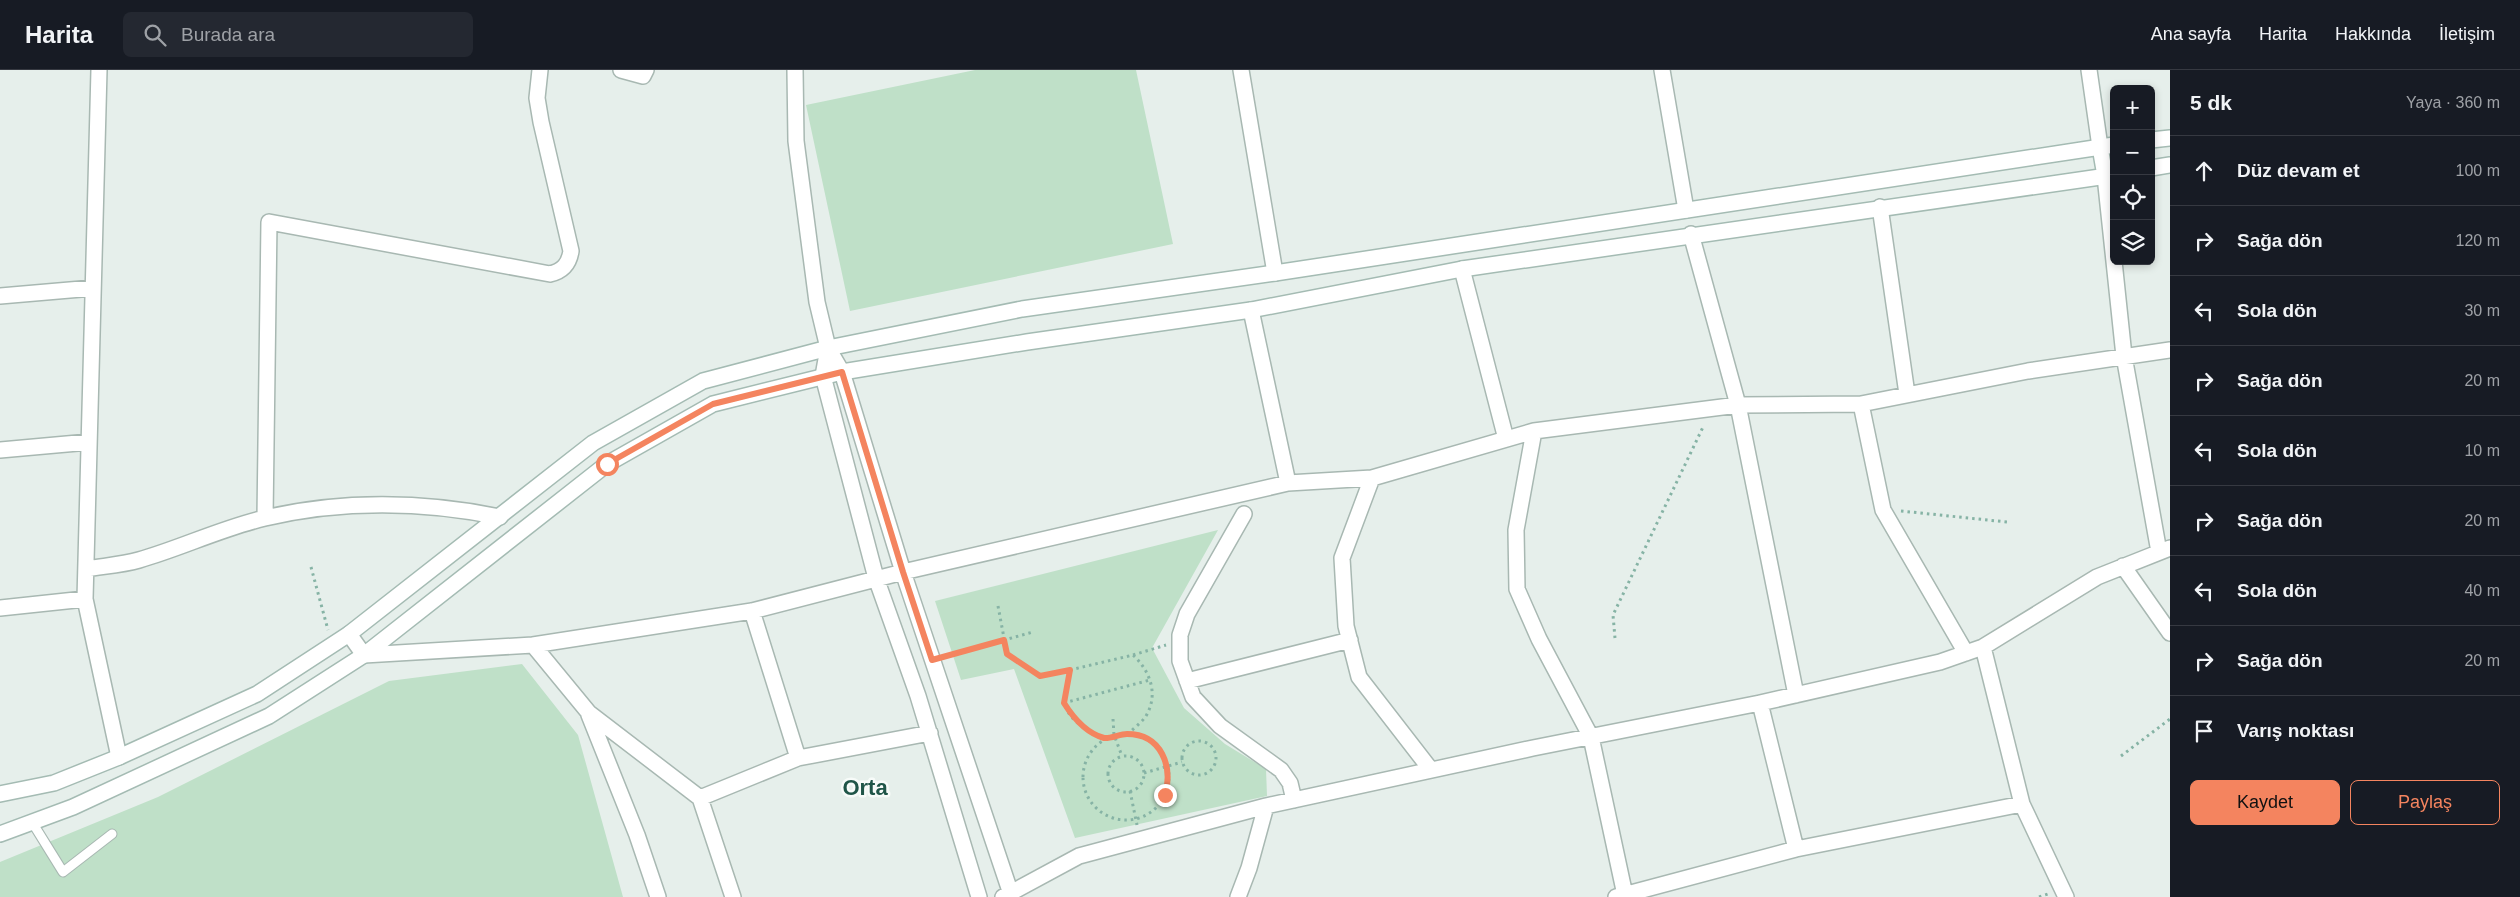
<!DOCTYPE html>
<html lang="tr">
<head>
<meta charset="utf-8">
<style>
  :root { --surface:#171b24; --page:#242831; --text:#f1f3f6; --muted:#9ea1a6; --line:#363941; --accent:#f4845f }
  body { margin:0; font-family:Helvetica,sans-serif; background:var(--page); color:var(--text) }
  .controls { position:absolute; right:15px; top:15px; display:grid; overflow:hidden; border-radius:8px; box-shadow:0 2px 8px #0003 }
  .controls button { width:45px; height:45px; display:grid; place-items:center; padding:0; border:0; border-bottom:1px solid var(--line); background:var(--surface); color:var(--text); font:25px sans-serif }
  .stop { position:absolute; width:15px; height:15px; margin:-11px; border:4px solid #f4845f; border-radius:50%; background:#fff }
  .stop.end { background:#f4845f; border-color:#fff; box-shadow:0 1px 5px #0008 }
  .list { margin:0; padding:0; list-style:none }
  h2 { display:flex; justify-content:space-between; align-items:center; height:65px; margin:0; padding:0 20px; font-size:21px }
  h2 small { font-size:16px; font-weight:400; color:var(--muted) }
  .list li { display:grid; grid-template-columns:32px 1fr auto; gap:15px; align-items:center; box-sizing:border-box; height:70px; padding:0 20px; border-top:1px solid var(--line) }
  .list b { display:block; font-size:19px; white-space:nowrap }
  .list em { font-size:16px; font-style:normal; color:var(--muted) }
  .actions { display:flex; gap:10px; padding:15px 20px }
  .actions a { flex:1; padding:11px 0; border:1px solid var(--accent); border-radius:8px; text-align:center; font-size:18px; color:var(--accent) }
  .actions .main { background:var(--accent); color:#111 }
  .icon { flex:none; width:28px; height:28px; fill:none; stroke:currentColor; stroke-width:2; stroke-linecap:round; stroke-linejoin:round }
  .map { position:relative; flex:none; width:2170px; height:827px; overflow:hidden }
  header { display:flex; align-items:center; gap:30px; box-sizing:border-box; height:70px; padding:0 25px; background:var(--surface); border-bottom:1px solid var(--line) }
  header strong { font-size:24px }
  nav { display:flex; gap:28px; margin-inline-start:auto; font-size:18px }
  .search { width:350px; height:45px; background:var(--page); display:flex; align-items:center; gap:12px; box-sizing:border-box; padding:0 18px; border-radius:8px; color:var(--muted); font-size:19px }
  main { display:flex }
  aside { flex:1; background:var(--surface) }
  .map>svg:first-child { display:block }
</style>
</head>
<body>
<header>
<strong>Harita</strong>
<div class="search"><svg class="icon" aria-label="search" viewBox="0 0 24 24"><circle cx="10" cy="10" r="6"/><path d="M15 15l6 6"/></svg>Burada ara</div>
<nav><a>Ana sayfa</a><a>Harita</a><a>Hakkında</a><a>İletişim</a></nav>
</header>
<main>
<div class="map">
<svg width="2170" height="827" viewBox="0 0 2170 827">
  <rect width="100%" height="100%" fill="#e6efeb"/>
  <path fill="#bfe0c8" d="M975,0h161l37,174 -323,67 -44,-206z
    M1218,460l-66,118 32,60 41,36 41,25 1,27 -192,42 -61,-169 -53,11 -26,-79z
    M522,594l56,71 45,162h-623v-35l158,-65 231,-116z"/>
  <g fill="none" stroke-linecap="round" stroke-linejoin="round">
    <defs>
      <path id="lane" d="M32,752l31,50 49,-38"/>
      <path id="street" d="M99,0l-14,529 34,158
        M621,0l22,6 3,-6
        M795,0l1,71 21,161 11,46 14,24 61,200 109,325
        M1241,0l34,203
        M1662,0l24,140
        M2089,0l11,77
        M2105,106l19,180 35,196
        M1880,137l27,187
        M1691,164l47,171 58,290
        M1462,199l44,170
        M0,226l93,-8
        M1251,240l37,173
        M828,278l-5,28 53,202 42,118 61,201
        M1861,334l22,106 83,143
        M1534,361l-18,99 1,59 22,50 52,98 34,158
        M0,380l89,-8
        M1372,408l-30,80 4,68 13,51 72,93
        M1244,444l-57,100 -7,21v26l13,36 27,29 61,44 9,13 4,17
        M265,448l4,-296 281,52c13,-3 19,-10 21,-23l-30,-129 -4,-24 3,-28
        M2123,496l47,67
        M86,499c17,-3 36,-4 53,-9 42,-12 83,-32 126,-42 76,-18 158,-17 235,-1
        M0,538l85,-9
        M752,541l46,147
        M349,564l15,21 169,-10 56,68 111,85 33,99
        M533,575l219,-34 151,-39 385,-89 84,-5 162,-47 204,-26 123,-1 167,-33 142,-21
        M1983,577l39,157 44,93
        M1187,611l163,-41
        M589,645l48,120 21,62
        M700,728l98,-40 132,-25
        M1796,779l226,-45
        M1003,827l76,-41 187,-50 267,-58 227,-45 180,-41 43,-15 114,-70 73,-29
        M1238,827l11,-29 17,-62
        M1616,827l180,-48 -36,-146"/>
      <path id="secondary" d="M2151,70l19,-2
        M2100,77l5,29
        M2151,98l19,-3
        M0,724l54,-11 65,-26 138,-63 92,-60 244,-191 110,-62 125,-33 194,-39 253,-36 839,-128
        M0,764l73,-27 196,-91 95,-61 243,-191 106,-60 129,-32 185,-30 224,-32 211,-41 652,-94"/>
    </defs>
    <use href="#lane" stroke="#a8b8b2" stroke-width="11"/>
    <use href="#street" stroke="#a8b8b2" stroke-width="18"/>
    <use href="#secondary" stroke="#a4bbb3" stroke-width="18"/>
    <path stroke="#86b3a5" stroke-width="3" stroke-dasharray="2.5 4" stroke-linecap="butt" d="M1901,441l106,11
      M311,497l17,63
      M998,536l9,48 33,22 30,-6c-2,10 -7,23 -5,33 2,18 26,29 41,36
      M1615,568l-2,-23 91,-190
      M1133,585l33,-10
      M947,586l86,-24
      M1070,600l63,-15c17,16 26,39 13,61 -4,6 -12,12 -17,17
      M1064,633l86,-23
      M1113,649l1,16 8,21
      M1083 707a43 43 0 1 1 86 0a43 43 0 1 1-86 0Z
      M1182 688a17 17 0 1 1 34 0a17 17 0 1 1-34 0Z
      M2121,686l49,-37
      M1108 704a18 18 0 1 1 36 0a18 18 0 1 1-36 0Z
      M1144,703l38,-11
      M1130,721l7,34
      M2039,827l9,-3"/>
    <use href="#lane" stroke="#fff" stroke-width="9"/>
    <use href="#street" stroke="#fff" stroke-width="15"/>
    <use href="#secondary" stroke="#fff" stroke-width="15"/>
  </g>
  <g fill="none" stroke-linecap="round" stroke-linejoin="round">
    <path stroke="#f4845f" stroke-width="6" d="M607,394l106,-60 129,-32 61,200 29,88 72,-20 3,14 33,22 30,-6 -6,33c10,16 22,30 40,35 6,1 16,-4 23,-4 35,0 46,33 38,61"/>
  </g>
  <g text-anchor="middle" stroke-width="5" stroke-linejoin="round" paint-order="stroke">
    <g font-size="22" font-weight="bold" fill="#1f5548" stroke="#f7fbf9">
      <text x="865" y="725">Orta</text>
    </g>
  </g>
</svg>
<div class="controls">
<button>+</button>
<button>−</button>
<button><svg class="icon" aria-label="locate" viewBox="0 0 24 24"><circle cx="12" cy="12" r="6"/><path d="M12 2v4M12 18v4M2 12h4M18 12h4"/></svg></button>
<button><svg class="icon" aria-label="layers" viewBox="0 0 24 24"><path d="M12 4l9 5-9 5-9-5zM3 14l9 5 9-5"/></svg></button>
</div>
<div class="stop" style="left:607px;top:394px"></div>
<div class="stop end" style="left:1165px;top:725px"></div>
</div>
<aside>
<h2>5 dk<small>Yaya · 360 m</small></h2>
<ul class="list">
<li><svg class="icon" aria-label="ahead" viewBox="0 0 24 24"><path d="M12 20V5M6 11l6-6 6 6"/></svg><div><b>Düz devam et</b></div><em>100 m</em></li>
<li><svg class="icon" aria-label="right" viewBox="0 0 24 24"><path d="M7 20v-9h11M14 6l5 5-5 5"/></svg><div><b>Sağa dön</b></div><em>120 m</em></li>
<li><svg class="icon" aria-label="left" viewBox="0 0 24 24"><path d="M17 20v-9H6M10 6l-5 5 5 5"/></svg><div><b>Sola dön</b></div><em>30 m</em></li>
<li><svg class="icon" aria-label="right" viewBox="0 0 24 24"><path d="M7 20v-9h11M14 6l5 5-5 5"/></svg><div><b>Sağa dön</b></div><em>20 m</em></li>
<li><svg class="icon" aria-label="left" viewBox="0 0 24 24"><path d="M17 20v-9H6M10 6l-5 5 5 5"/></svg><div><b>Sola dön</b></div><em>10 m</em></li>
<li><svg class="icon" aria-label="right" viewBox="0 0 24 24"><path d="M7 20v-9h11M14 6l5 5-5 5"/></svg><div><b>Sağa dön</b></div><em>20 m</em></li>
<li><svg class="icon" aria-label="left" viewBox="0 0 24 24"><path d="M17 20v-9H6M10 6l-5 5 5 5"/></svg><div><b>Sola dön</b></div><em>40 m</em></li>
<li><svg class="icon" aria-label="right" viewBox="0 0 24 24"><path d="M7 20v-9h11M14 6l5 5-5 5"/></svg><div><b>Sağa dön</b></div><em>20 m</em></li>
<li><svg class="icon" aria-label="arrive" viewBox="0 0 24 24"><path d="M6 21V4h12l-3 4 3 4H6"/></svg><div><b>Varış noktası</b></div></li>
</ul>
<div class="actions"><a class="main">Kaydet</a><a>Paylaş</a></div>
</aside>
</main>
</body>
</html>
